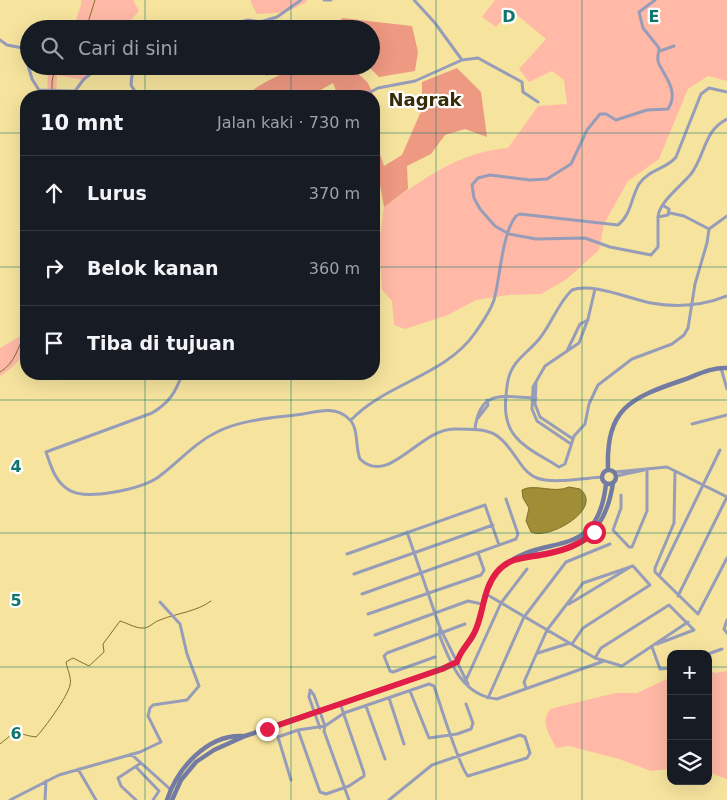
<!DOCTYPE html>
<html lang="id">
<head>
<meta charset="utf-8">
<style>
  :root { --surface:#171b24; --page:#20242c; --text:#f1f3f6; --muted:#9ea1a6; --line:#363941 }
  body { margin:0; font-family:"DejaVu Sans",sans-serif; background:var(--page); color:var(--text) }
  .controls { position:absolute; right:15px; bottom:15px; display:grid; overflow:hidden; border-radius:10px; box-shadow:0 5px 20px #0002 }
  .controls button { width:45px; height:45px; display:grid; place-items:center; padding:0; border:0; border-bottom:1px solid var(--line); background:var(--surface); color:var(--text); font:25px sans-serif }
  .stop { position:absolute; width:15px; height:15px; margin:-11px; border:4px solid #e11d48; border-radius:50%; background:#fff }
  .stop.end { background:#e11d48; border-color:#fff; box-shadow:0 1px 5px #0008 }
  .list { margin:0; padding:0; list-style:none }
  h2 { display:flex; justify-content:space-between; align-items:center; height:65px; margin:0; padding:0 20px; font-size:21px }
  h2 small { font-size:16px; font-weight:400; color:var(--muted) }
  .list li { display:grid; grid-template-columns:32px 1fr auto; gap:15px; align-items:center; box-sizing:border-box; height:75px; padding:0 20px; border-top:1px solid var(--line) }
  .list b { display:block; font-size:19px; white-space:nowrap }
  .list em { font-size:16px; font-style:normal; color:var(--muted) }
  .icon { flex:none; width:28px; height:28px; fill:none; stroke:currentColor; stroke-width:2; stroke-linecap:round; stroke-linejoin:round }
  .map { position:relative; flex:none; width:727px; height:800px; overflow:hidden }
  .search { position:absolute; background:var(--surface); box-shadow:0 5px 20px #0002; left:20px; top:20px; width:360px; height:55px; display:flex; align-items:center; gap:12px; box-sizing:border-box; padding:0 18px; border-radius:28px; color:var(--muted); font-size:19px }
  .panel { position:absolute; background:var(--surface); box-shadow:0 5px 20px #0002; left:20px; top:90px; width:360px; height:290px; border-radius:20px }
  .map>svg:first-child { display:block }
</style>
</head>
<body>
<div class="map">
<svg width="727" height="800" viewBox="0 0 727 800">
  <rect width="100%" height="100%" fill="#f6e49e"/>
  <path fill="#ffb9a6" d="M81,0h52l6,11 -8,9 -2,9h-56l8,-24z
    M252,0h54l1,2 -21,10 -29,2 -7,-13z
    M495,0h232v81l-19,-5 -20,13 -29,70 -31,22 -24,43 -5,26 -32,29 -26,15 -33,1 -32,5 -28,15 -43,14 -11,-4 -2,-24 -10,-11 -3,-46 5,-37c39,-28 75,-55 124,-59l30,-42 29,-2 -3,-24 -12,-9 -23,11 -10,-13 27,-30 -35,-29 -15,17 -14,-10z
    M50,66h60l-12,3 -15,11 -26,-5 -1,21h-9l1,-25z
    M24,334c7,17 -10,34 -24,42v-28z
    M708,670l8,3 11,-2v108l-19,-7z
    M671,677v92l-20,2 -32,-12 -50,-13 -13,2c-7,-15 -16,-25 -6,-39l65,-16h22z"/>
  <path fill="#ee9982" d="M342,18l70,8 6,26 -3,19 -36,6 -11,-11h3v-37h-36z
    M296,66h54l18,17 9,20 -3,7v-14h-36l-5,-13 -23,13h-64c14,-14 33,-19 50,-30z
    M457,68l24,24 6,45 -22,-8 -20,6 -14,19 -24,12 1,23 -24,18 -4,-22 -6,-19v-30l10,30 18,-11 20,-46v-27z"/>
  <path fill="#a18d36" stroke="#80702a" d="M569,487l11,2c25,20 -33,52 -49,43l-5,-11 3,-13 -6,-10 -1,-8c12,-7 32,4 47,-3z"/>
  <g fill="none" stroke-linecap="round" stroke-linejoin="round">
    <path stroke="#80702a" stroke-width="1" d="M86,29l9,-29
      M52,96v-14l3,-16
      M0,372c16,-9 17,-25 26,-39
      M0,744c22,-18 12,-10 36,-7 8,-8 32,-41 34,-52 2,-7 -3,-16 -4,-23l7,-4 16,8 15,-14 -1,-8 17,-23c7,2 15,7 22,7 7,1 11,-6 18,-8 17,-7 36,-8 51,-19"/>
    <path stroke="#979db9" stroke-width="3" d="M324,0h7
      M414,0l21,23 27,37
      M655,0l-16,12 4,16 16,20c0,5 -3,11 0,16 7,14 20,28 9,45l-21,1 -31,10 -10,-6h-6l-13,16 -16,34 -24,15 -17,1 -40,-5 -12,3 -6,7 2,13 6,11 15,17 14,8 27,5 49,-1 25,9 41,8 7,-8v-30
      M258,22l5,7
      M215,29l33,-9 12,2 17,-5 24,-17
      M0,40l7,5 16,3 9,31 7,11 36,1
      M660,51l14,-5
      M133,66l-2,19 7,11
      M267,74l3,-8
      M75,91l9,-12 17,-13
      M75,91l3,5
      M363,96l15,-8 37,-7 47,-21 16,-2 44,24 1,10 15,10
      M664,206l5,3 -1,6 -10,2c1,-15 23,-31 33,-43 14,-18 13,-44 36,-55
      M670,213l14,3 25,13
      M727,216l-18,13 -2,14 -12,41 -7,44 -4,7 -12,9 -40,15 -34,26 -9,19 -4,20 -11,12 -9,28 -6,3c-32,-20 -58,-28 -53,-71 1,-12 2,-23 10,-33 7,-9 17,-16 24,-25 12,-15 18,-35 32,-48 19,-8 58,9 79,13 27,5 51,3 76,-7
      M567,351l13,-27 8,-4
      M721,368l6,21
      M182,374c-6,18 -13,29 -30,39l-106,39c5,14 9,30 23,38 17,11 71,-1 88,-12 21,-15 37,-35 60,-46 25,-13 58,-14 86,-18 16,-3 33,-8 46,5 10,9 6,28 11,40 29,28 59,-30 94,-30 40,0 43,1 66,34 4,6 9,12 17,15 15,6 48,0 65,-1
      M536,383l-1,21 5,13 33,22
      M478,418l10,-13 -1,-5
      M351,420c35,-37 94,-44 124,-87 7,-10 15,-21 19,-33 6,-21 8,-67 22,-84l4,-2 98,11c13,-10 13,-27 21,-41 10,-15 28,-15 37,-27l25,-63 8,-6 18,4
      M692,424l35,-9
      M475,429c5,-41 28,-32 61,-31
      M571,444l-34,-23 -5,-12 1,-22 12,-21 34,-23 9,-24 7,-30
      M675,471l-1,52 -19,45v4l43,42 29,-56
      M615,472l52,-5 60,30
      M616,476l28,-6
      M621,495v13l-8,22 16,17h3l15,-36v-42
      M407,532l33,96 28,56
      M347,554l138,-49 14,40
      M354,574l139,-49
      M659,576l61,-126
      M362,594l154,-55 2,-5 -12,-35
      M486,594l109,64 27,8 66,-44
      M678,596l49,-99
      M569,604l63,-38
      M368,614l113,-39 3,-5 -6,-17
      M727,620l-3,9 3,4
      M440,628l-1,6c11,28 23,62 58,65l107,-38
      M375,635l93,-34 14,3
      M572,644l11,-16 67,-43 -17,-19
      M652,647l8,22 11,-1
      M538,653l32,-10
      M708,654l14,-5
      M435,657l-42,15 -3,-1 -6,-15 3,-3 78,-29
      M595,658l6,-10 68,-43 25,25 -37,14
      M466,680l35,-77 26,-34
      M526,688l-2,-6 23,-52 36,-47 50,-17
      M310,690l4,5 11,31 -1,5 25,69
      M310,691l-1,6 11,31
      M410,691l19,47 28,-4 14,-5 2,-6 -7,-19
      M389,698l15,46
      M488,698l36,-81 42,-55 44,-18
      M366,706l19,53
      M298,730l22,62 6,2 23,-8 15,-10v-3l-24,-70
      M131,754l39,35
      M136,767l23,24 -6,9
      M78,769l18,31
      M291,780l-13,-43 20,-7 27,-4 19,-13 85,-29 5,2c5,15 26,83 34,90l59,-18 3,-5 -5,-16 -5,-2 -88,30 -43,35
      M10,800l49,-25 81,-23 21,-10 -13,-26 2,-8 3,-3 34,-5 12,-14 -12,-32 -7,-30 -20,-22
      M45,800l1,-19
      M136,800l-15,-14 -3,-8 23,-15"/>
    <path stroke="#737ba3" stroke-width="4.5" d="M608,469c-2,-61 22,-71 75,-89 14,-5 29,-13 44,-12
      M602 477a7 7 0 1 1 14 0a7 7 0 1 1-14 0Z
      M529,556c50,-6 76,-20 84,-73
      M167,800c10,-31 40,-66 76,-64
      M172,800l9,-20 15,-18 18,-12 31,-14 197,-67 15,-7c2,-10 11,-16 16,-25 12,-23 9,-52 29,-70 42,-36 95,-3 104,-83"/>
  </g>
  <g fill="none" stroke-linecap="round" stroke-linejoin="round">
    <path stroke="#e11d48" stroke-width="6" d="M267,729l175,-60 15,-7c3,-12 14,-20 19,-33 8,-19 7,-40 21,-57 13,-16 31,-14 49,-18 19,-4 34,-9 48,-22"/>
  </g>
  <path fill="none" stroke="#0f766e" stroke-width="1" stroke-opacity="0.55" d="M145,0v29M291,0v29M436,0v800M582,0v800M145,66v30M291,66v30M0,133h26M374,133h353M0,267h26M374,267h353M145,374v426M291,374v426M0,400h727M0,533h727M0,667h671M708,667h19"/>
  <g text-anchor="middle" stroke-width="4.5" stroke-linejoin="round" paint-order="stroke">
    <g font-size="18" font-weight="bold" fill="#362d07" stroke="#fff">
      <text x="425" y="106">Nagrak</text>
    </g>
  </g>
  <g font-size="16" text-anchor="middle" font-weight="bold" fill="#0f766e" stroke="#fff" stroke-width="4.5" stroke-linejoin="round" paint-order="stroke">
    <text x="509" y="22">D</text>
    <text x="654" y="22">E</text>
    <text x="16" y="472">4</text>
    <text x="16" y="606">5</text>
    <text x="16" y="739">6</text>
  </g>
</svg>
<div class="controls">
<button>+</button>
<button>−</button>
<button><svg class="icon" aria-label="layers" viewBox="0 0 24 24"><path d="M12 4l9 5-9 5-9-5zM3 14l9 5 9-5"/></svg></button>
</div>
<div class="stop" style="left:594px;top:532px"></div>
<div class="stop end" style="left:267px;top:729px"></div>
<div class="search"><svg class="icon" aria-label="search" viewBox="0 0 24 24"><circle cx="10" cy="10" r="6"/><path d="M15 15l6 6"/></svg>Cari di sini</div>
<section class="panel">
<h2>10 mnt<small>Jalan kaki · 730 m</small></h2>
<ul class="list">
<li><svg class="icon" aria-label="ahead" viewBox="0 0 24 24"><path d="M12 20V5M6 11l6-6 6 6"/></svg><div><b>Lurus</b></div><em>370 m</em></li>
<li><svg class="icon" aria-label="right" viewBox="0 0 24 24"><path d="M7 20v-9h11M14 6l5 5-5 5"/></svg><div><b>Belok kanan</b></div><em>360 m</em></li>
<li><svg class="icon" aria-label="arrive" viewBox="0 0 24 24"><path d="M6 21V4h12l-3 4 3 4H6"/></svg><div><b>Tiba di tujuan</b></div></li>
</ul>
</section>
</div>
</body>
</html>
